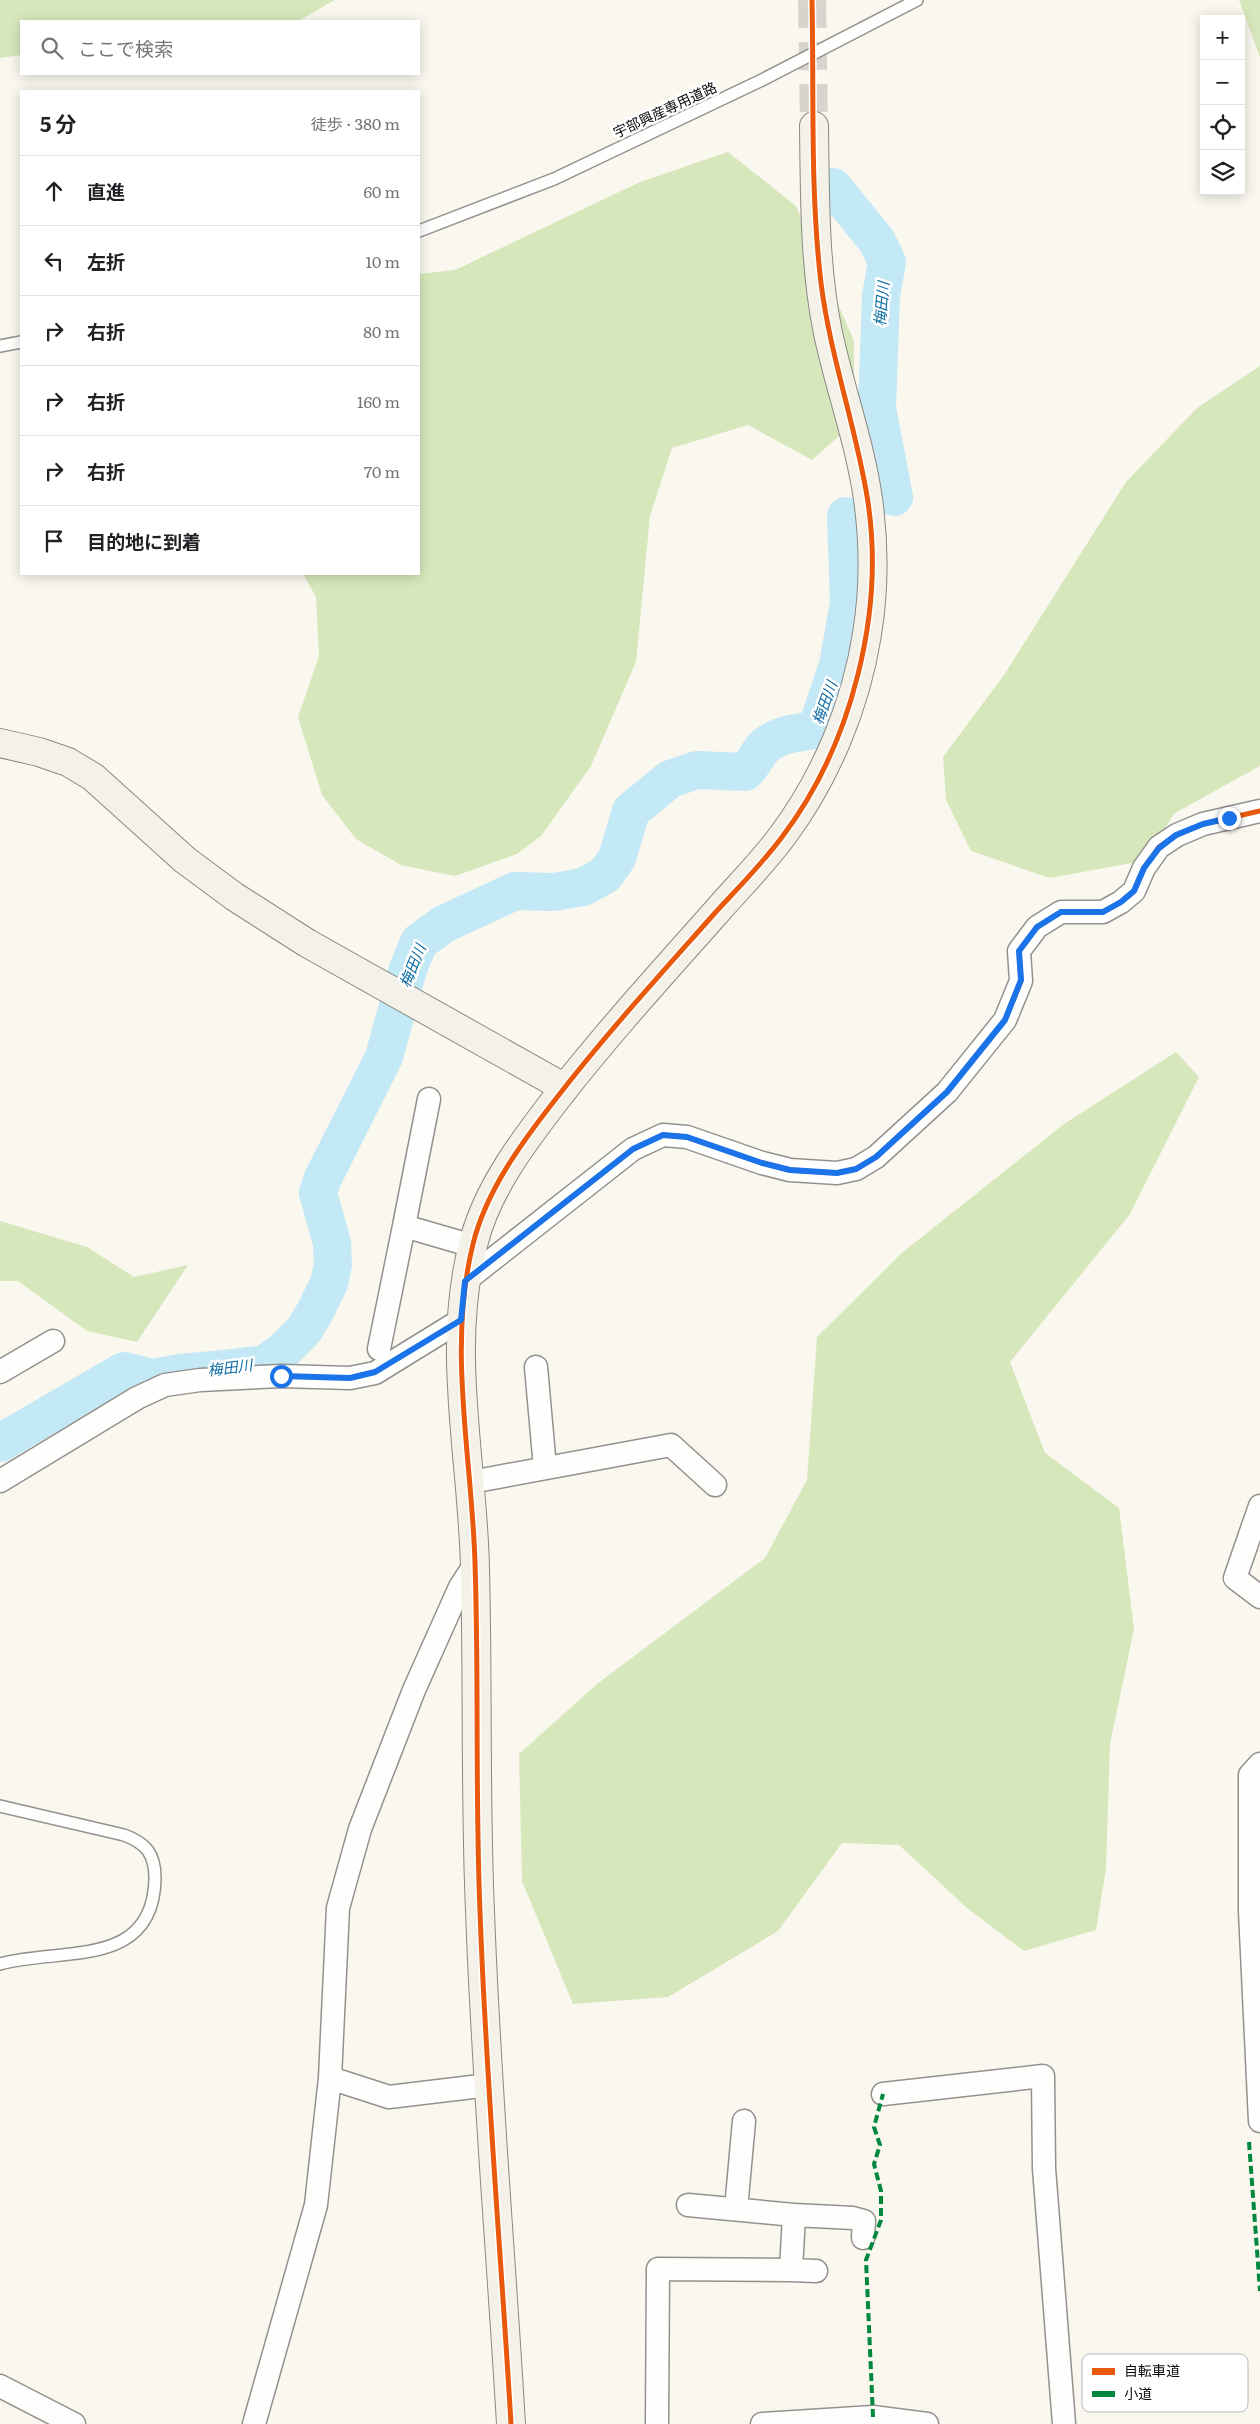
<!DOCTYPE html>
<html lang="ja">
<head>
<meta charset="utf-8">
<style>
  :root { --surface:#fff; --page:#f6f6f6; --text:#202124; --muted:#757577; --line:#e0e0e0 }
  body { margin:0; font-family:Literata,"Noto Sans JP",serif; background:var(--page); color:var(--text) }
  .controls { position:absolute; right:15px; top:15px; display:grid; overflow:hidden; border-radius:0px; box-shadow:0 2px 12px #0003 }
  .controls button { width:45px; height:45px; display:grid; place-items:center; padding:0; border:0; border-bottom:1px solid var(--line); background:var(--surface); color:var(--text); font:25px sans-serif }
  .stop { position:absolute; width:15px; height:15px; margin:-11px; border:4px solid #1a73e8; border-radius:50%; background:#fff }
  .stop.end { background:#1a73e8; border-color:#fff; box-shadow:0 1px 5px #0008 }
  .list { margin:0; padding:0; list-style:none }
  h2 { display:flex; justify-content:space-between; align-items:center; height:65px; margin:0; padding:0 20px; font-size:21px }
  h2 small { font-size:16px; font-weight:400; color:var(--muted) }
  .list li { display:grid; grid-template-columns:32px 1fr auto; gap:15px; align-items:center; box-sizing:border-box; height:70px; padding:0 20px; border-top:1px solid var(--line) }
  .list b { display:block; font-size:19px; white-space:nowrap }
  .list em { font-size:16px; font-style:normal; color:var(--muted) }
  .icon { flex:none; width:28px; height:28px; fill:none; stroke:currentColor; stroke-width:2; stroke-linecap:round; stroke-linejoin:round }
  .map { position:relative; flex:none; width:1260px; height:2424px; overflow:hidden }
  .search { position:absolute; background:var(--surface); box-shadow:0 2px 12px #0003; left:20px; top:20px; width:400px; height:55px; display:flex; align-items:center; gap:12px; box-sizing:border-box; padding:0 18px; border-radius:0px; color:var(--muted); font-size:19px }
  .panel { position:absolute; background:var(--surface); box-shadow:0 2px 12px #0003; left:20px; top:90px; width:400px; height:485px; border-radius:0px }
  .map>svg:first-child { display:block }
</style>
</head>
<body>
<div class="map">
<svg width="1260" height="2424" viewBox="0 0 1260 2424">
  <rect width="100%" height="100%" fill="#faf7ef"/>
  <path fill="#d6e8bb" d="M0,0h335l-37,21h-277v34l-21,3z
    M1239,0h21v57z
    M728,152l68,54 58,135v82l-42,37 -64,-35 -76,23 -22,68 -14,146 -45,104 -50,70 -24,18 -62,22 -54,-11 -45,-26 -34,-44 -24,-78 21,-61 -3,-59 -13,-23h116v-300l36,-4 185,-88z
    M1260,366v400l-85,47 -32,48 -93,17 -79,-27 -25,-51 -3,-43 61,-82 122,-193 71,-74z
    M1176,1052l23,25 -69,137 -120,148 35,91 74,55 15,121 -24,115 -4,125 -10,61 -72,21 -57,-43 -68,-63 -57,-2 -64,88 -110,66 -95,7 -51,-123 -3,-127 78,-70 168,-126 42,-78 10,-143 86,-85 161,-128z
    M0,1221l87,26 47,30 54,-12 -51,77 -50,-11 -69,-50h-18z"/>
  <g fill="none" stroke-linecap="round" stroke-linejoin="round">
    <path stroke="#c3e8f6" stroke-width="38" d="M833,187l44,54 10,21 -6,34 -4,112 17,89
      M0,1443l124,-72 28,7 28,-5 44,-4 41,-5 18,-13 21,-21 12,-20 13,-27 4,-18 -1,-22 -14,-50 4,-13 62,-123 24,-88 11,-27 25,-18 71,-33 39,1 29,-5 22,-12 12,-17 14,-47 39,-32 27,-9 48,2c8,-7 12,-18 19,-25 15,-14 33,-14 52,-17l22,-65 11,-62 -3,-87"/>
    <path stroke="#d6d4cd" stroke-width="28" stroke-dasharray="28 14" stroke-linecap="butt" d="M812,0l2,126"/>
    <defs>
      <path id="lane" d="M419,231l135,-52 208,-99 155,-80
        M0,346l21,-4
        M0,1806l124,29c22,8 31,19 31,43 -1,92 -95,69 -155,86"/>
      <path id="street" d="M404,1226l25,-127
        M465,1281l168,-132 30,-14 24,2 75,26 28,7 47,3 19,-4 20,-12 71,-65 58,-72 16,-39 -2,-30 18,-24 24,-15h42l18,-10 13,-11 10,-23 15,-21 18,-12 26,-11 57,-13
        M379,1349l25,-123 69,20
        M536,1367l9,101
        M0,1372l53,-31
        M0,1481l137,-83 28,-13 35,-5 81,-4 69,2 25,-5 86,-53
        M471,1482l200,-37 44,40
        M1260,1506l-25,72 25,19
        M1260,1764l-10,11v136l10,210
        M330,2078l59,19 100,-12
        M883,2094l160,-18 1,92 20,256
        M736,2209l8,-88
        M794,2215l59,3 11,3 -1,17
        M791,2270l25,1
        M0,2386l74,38
        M254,2424l62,-219 14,-127 8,-170 22,-79 54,-139 46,-103 15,-23
        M657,2424l1,-155 133,1 3,-55 -106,-10
        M762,2424l111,-7 54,7"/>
      <path id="secondary" d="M0,743l39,9 29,10 25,15 92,83 50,37 72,46 258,145
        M511,2424c-10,-171 -25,-342 -31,-513 -5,-114 -2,-228 -5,-342 -2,-109 -30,-220 -1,-328 14,-54 52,-103 86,-147 50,-64 105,-124 159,-185 21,-24 45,-48 64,-74 43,-58 73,-130 84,-201 7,-43 7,-92 1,-135 -8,-56 -28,-110 -40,-166 -14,-68 -13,-138 -14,-207"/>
    </defs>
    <use href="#lane" stroke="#93918e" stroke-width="14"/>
    <use href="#street" stroke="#93918e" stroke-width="25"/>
    <use href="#secondary" stroke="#898884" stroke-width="30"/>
    <use href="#lane" stroke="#fefefd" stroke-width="11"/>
    <use href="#street" stroke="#fefefd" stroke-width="22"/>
    <use href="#secondary" stroke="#f4f2e8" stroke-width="28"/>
    <path stroke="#00873e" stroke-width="4" stroke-dasharray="8 4" stroke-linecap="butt" d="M1249,2142l11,149
      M873,2417l-7,-157 15,-40v-29l-7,-27 6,-19 -6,-18 9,-33"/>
    <defs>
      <path id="cycleway" d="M465,1281l168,-132 30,-14 24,2 75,26 28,7 47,3 19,-4 20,-12 71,-65 58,-72 16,-39 -2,-30 18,-24 24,-15h42l18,-10 13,-11 10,-23 15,-21 18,-12 26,-11 57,-13
        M511,2424c-10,-171 -25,-342 -31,-513 -5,-116 -1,-232 -5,-348 -3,-106 -28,-214 -2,-319 13,-53 49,-102 82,-144 50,-65 105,-125 159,-186 23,-25 48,-50 68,-77 70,-92 104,-227 85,-341 -12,-72 -37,-141 -46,-213 -11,-93 -7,-189 -9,-283"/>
    </defs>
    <use href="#cycleway" stroke="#fff" stroke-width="8"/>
    <use href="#cycleway" stroke="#e8590c" stroke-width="5"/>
  </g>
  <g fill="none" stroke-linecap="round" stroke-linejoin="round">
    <path stroke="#1a73e8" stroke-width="6" d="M281,1376l69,2 25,-6 86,-52 4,-39 168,-132 30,-14 24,2 75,26 28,7 47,3 19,-4 20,-12 71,-65 58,-72 16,-40 -2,-29 18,-24 24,-15h42l18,-10 13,-11 10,-23 15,-20 17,-13 27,-11 26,-6"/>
  </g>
  <g text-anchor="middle" stroke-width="5" stroke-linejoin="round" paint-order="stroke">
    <g font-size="14" fill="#0b0b0b" stroke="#fff">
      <text transform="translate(665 110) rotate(-25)" y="5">宇部興産専用道路</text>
    </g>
    <g font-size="15" font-style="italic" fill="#0f6ea3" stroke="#fff">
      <text transform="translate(882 304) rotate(-85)" y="5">梅田川</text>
      <text transform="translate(825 703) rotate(-70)" y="5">梅田川</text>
      <text transform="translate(413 966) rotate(-68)" y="5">梅田川</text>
      <text transform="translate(230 1368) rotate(-7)" y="5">梅田川</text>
    </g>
  </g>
  <rect x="1082" y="2354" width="166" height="58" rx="8" fill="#fff" stroke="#b6b6b6" stroke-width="1"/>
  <rect x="1092" y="2368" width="23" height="7" fill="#e8590c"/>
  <rect x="1092" y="2391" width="23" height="6" fill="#00873e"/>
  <g font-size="14" fill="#0b0b0b">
    <text x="1124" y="2376">自転車道</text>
    <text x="1124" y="2399">小道</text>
  </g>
</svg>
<div class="controls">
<button>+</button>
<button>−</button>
<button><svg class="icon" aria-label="locate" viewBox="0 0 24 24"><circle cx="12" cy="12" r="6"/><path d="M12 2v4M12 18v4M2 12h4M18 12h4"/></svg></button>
<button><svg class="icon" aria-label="layers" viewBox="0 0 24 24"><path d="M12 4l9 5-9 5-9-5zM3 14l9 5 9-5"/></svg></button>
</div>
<div class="stop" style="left:281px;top:1376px"></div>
<div class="stop end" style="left:1229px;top:818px"></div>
<div class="search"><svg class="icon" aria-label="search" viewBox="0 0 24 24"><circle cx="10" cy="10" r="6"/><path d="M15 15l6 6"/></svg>ここで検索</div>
<section class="panel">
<h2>5 分<small>徒歩 · 380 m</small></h2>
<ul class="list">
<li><svg class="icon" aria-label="ahead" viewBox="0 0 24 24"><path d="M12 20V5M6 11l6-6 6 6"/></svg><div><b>直進</b></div><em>60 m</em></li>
<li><svg class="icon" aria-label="left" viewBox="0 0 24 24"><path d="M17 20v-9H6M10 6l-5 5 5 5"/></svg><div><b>左折</b></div><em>10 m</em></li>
<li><svg class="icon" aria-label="right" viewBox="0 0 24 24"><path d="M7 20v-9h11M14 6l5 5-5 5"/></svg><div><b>右折</b></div><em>80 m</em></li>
<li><svg class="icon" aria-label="right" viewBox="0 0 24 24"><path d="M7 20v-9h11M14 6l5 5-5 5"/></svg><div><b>右折</b></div><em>160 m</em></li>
<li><svg class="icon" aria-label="right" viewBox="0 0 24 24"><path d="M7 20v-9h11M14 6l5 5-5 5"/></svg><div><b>右折</b></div><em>70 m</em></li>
<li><svg class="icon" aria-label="arrive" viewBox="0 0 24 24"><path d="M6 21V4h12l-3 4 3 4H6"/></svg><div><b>目的地に到着</b></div></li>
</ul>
</section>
</div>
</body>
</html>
